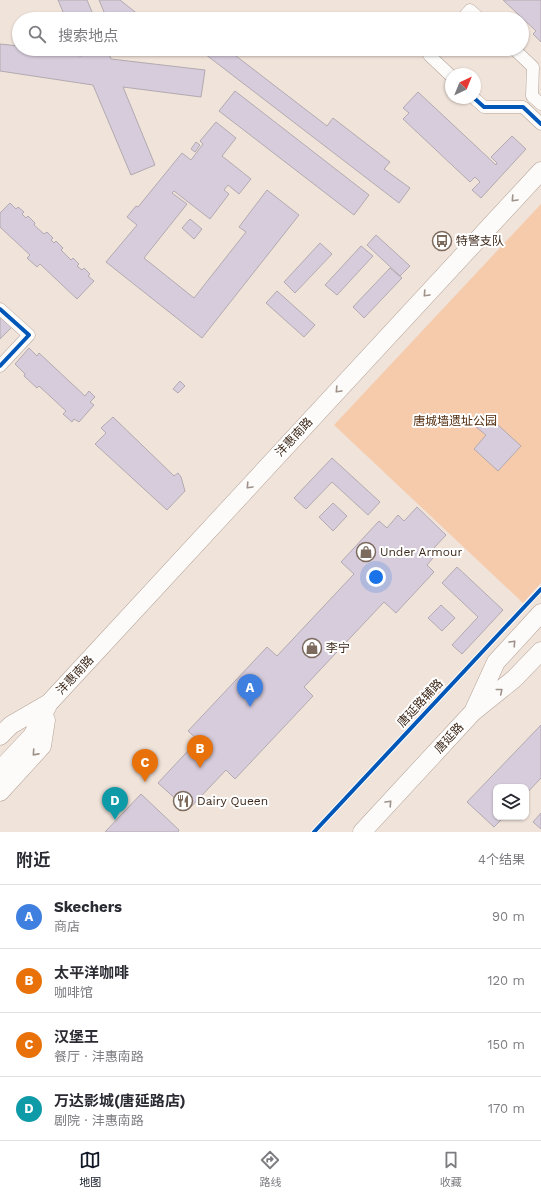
<!DOCTYPE html>
<html lang="zh">
<head>
<meta charset="utf-8">
<style>
  :root { --surface:#fff; --page:#f7f7f7; --text:#2b2b33; --muted:#7c7c81; --line:#e1e1e2; --accent:#111827 }
  body { margin:0; font-family:"Work Sans","Noto Sans SC",sans-serif; background:var(--page); color:var(--text) }
  .controls { position:absolute; right:12px; bottom:12px; display:grid; overflow:hidden; border-radius:8px; box-shadow:0 1px 3px #0004 }
  .controls button { width:36px; height:36px; display:grid; place-items:center; padding:0; border:0; border-bottom:1px solid var(--line); background:var(--surface); color:var(--text); font:20px sans-serif }
  .compass { position:absolute; left:445px; top:68px; width:36px; height:36px; border-radius:50%; background:var(--surface); box-shadow:0 1px 3px #0004; rotate:43deg }
  .you { position:absolute; left:376px; top:577px; width:14px; height:14px; margin:-10px; border:3px solid #fff; border-radius:50%; background:#1a73e8; box-shadow:0 0 0 6px #1a73e833 }
  .badge { display:grid; place-items:center; width:26px; height:26px; border-radius:50%; background:var(--accent); color:#fff; font-size:13px; font-weight:700 }
  .pin { position:absolute; translate:-50% -33px; filter:drop-shadow(0 1px 2px #0008) }
  .pin::after { content:''; position:absolute; top:21px; width:14px; height:12px; background:inherit; clip-path:polygon(0 0,100% 0,50% 100%) }
  .list { margin:0; padding:0; list-style:none }
  h2 { display:flex; justify-content:space-between; align-items:center; height:52px; margin:0; padding:0 16px; font-size:17px }
  h2 small { font-size:13px; font-weight:400; color:var(--muted) }
  .list li { display:grid; grid-template-columns:26px 1fr auto; gap:12px; align-items:center; box-sizing:border-box; height:64px; padding:0 16px; border-top:1px solid var(--line) }
  .list b { display:block; font-size:15px; white-space:nowrap }
  .list p { margin:0; font-size:13px; white-space:nowrap; color:var(--muted) }
  .list em { font-size:13px; font-style:normal; color:var(--muted) }
  .icon { flex:none; width:22px; height:22px; fill:none; stroke:currentColor; stroke-width:2; stroke-linecap:round; stroke-linejoin:round }
  .map { position:relative; flex:none; width:541px; height:832px; overflow:hidden }
  .search { position:absolute; background:var(--surface); box-shadow:0 1px 3px #0004; left:12px; right:12px; top:12px; height:44px; display:flex; align-items:center; gap:10px; box-sizing:border-box; padding:0 14px; border-radius:22px; color:var(--muted); font-size:15px }
  .sheet { height:308px; background:var(--surface) }
  nav { display:flex; justify-content:space-around; align-items:center; box-sizing:border-box; height:56px; border-top:1px solid var(--line); background:var(--surface); font-size:11px; color:var(--muted) }
  nav a { display:grid; justify-items:center; gap:2px }
  nav .on { color:var(--accent) }
  .map>svg:first-child { display:block }
</style>
</head>
<body>
<div class="map">
<svg width="541" height="832" viewBox="0 0 541 832">
  <rect width="100%" height="100%" fill="#f0e3da"/>
  <path fill="#f6cbac" d="M541,204v379l-18,20 -189,-178z"/>
  <path fill="#d7ccdb" stroke="#b2aab0" d="M58,0h29l8,19h-29z
    M99,0h21l24,19h-37z
    M503,0h38v42l-8,-8 3,-3z
    M0,44l19,2v3h17l45,7 -2,-7h28l4,10 94,11 -4,27 -78,-10 32,78 -24,10 -38,-90 -93,-14z
    M158,49h18l-2,2z
    M208,49h19l100,77 6,-8 57,44 -6,7 26,19 -11,15 -194,-149z
    M235,91l134,104 -15,20 -135,-104z
    M418,92l78,73 1,-2 -6,-6 21,-21 14,13 -45,49 -9,-8 8,-8 -5,-5 -5,5 -67,-63 6,-6 -6,-5z
    M216,122l20,16 -14,18 29,23 -12,15 -11,-9 -4,5 5,4 -19,25 -36,-28 -2,2 15,11 -43,54 50,40 52,-66 -7,-5 28,-37 32,25 -97,123 -96,-76 31,-37 -10,-8 9,-11 2,1 44,-54 9,7 12,-16 -3,-3z
    M196,142l4,3 -5,7 -4,-3z
    M10,203l6,6 2,-2 6,5 -2,2 4,4 2,-2 7,7 -1,2 10,9 3,-2 6,6 -2,2 3,3 2,-2 7,7 -2,2 10,10 2,-2 6,6 -2,2 5,4 2,-2 6,6 -2,2 6,5 -17,18 -37,-35 -3,3 -10,-9 3,-3 -30,-28v-14z
    M190,219l12,10 -8,10 -12,-11z
    M376,235l34,31 -10,10 -33,-31z
    M320,243l12,11 -37,39 -11,-11z
    M361,246l12,10 -36,39 -12,-10z
    M390,268l12,10 -38,40 -11,-11z
    M277,291l38,34 -11,12 -38,-34z
    M0,312l12,15 -12,12z
    M29,348l8,8 2,-3 46,43 4,-5 6,6 -5,5 4,3 -15,17 -5,-3 -2,3 -9,-8 3,-3 -27,-25 -2,2 -13,-12 1,-2 -10,-10z
    M180,381l5,5 -7,7 -5,-4z
    M487,415l34,31 -23,25 -24,-22 12,-14 -10,-8z
    M113,417l61,59 4,-3 3,4 4,14 -18,19 -72,-66 11,-11 -5,-5z
    M332,458l48,44 -12,13 -36,-33 -26,27 -12,-11z
    M333,503l14,13 -14,15 -14,-14z
    M417,507l29,28 -12,13 4,4 -11,13 7,7 -38,41 -12,-11 -80,85 9,9 -78,83 -9,-9 -38,40 -30,-27 40,-43 -10,-9 79,-84 10,9 77,-82 -13,-12 38,-41 8,7 11,-13 6,6z
    M457,567l46,43 -41,44 -10,-9 26,-28 -36,-34z
    M441,605l14,13 -13,13 -14,-13z
    M541,725v53l-15,16v-7h-30v30h8l-10,10 -27,-25z
    M141,794l38,36 -1,2h-73z
    M541,813v16l-8,-7z"/>
  <g fill="none" stroke-linecap="round" stroke-linejoin="round">
    <defs>
      <path id="street" d="M462,19l8,-9 10,9
        M435,49l-6,6 22,21
        M514,49l19,18 -1,29 9,8
        M474,98l10,9h39l18,17
        M0,309l29,26 -29,31"/>
      <path id="primary" d="M474,710l22,-48 45,-49
        M0,736l11,-11 38,-22
        M0,770l32,-34 17,-33 492,-532
        M0,792l42,-46 4,-26
        M362,832l111,-120 41,-33 27,-28"/>
    </defs>
    <use href="#street" stroke="#b5a59a" stroke-width="13"/>
    <use href="#primary" stroke="#b5a59a" stroke-width="19"/>
    <use href="#street" stroke="#fdfbf9" stroke-width="12"/>
    <use href="#primary" stroke="#fdfbf9" stroke-width="18"/>
    <defs>
      <path id="cycleway" d="M474,98l10,9h39l18,17
        M0,309l29,26 -29,31
        M314,832l227,-243"/>
    </defs>
    <use href="#cycleway" stroke="#fff" stroke-width="6"/>
    <use href="#cycleway" stroke="#0057b8" stroke-width="4"/>
  </g>
  <defs><path id="oneway-chevron" d="M-2-3.5L2.5 0L-2 3.5" fill="none" stroke-width="1.6" stroke-linecap="round" stroke-linejoin="round"/></defs>
  <g stroke="#9e928a">
    <use href="#oneway-chevron" transform="translate(514 199) rotate(133)"/>
    <use href="#oneway-chevron" transform="translate(426 294) rotate(133)"/>
    <use href="#oneway-chevron" transform="translate(338 390) rotate(133)"/>
    <use href="#oneway-chevron" transform="translate(249 486) rotate(133)"/>
    <use href="#oneway-chevron" transform="translate(513 643) rotate(-47)"/>
    <use href="#oneway-chevron" transform="translate(500 691) rotate(-39)"/>
    <use href="#oneway-chevron" transform="translate(35 753) rotate(132)"/>
    <use href="#oneway-chevron" transform="translate(389 803) rotate(-47)"/>
  </g>
  <defs>
    <symbol id="bus-ring" viewBox="-11 -11 22 22"><circle r="9.5" fill="#fff" stroke="#7c6a5d" stroke-width="1.5"/><path d="M-5-6H5V4H4V6H2V4H-2V6H-4V4H-5ZM-3.5-4V0h7V-4ZM-3.5 1.2v1.5H-2V1.2ZM2 1.2v1.5H3.5V1.2Z" fill="#7c6a5d"/></symbol>
    <symbol id="shop-ring" viewBox="-11 -11 22 22"><circle r="9.5" fill="#fff" stroke="#7c6a5d" stroke-width="1.5"/><path d="M-5-2.5h2.3a2.7 3.5 0 0 1 5.4 0H5L5.5 6h-11ZM-1.5-2.5h3a1.5 2.3 0 0 0-3 0Z" fill="#7c6a5d"/></symbol>
    <symbol id="restaurant-ring" viewBox="-11 -11 22 22"><circle r="9.5" fill="#fff" stroke="#7c6a5d" stroke-width="1.5"/><path d="M-5-6h1v4h1v-4h1v4h1v-4h1v5L-1.5 .5V6h-2V.5L-5-1ZM5-6V6H3V1.5H1.5Q1.5-4 5-6Z" fill="#7c6a5d"/></symbol>
  </defs>
  <g fill-rule="evenodd">
    <use href="#bus-ring" x="431" y="230" width="22" height="22"/>
    <use href="#shop-ring" x="355" y="541" width="22" height="22"/>
    <use href="#shop-ring" x="301" y="637" width="22" height="22"/>
    <use href="#restaurant-ring" x="172" y="790" width="22" height="22"/>
  </g>
  <g text-anchor="middle" stroke-width="4" stroke-linejoin="round" paint-order="stroke">
    <g font-size="12" fill="#3e291a" stroke="#fff" text-anchor="start">
      <text x="456" y="245">特警支队</text>
      <text x="380" y="556">Under Armour</text>
      <text x="326" y="652">李宁</text>
      <text x="197" y="805">Dairy Queen</text>
    </g>
    <g font-size="12" fill="#522d0e" stroke="#fff">
      <text x="455" y="425">唐城墙遗址公园</text>
    </g>
    <g font-size="12" fill="#3e291a" stroke="#fff">
      <text transform="translate(294 437) rotate(-47)" y="4">沣惠南路</text>
      <text transform="translate(75 675) rotate(-47)" y="4">沣惠南路</text>
      <text transform="translate(420 703) rotate(-47)" y="4">唐延路辅路</text>
      <text transform="translate(449 738) rotate(-47)" y="4">唐延路</text>
    </g>
  </g>
</svg>
<div class="controls">
<button><svg class="icon" aria-label="layers" viewBox="0 0 24 24"><path d="M12 4l9 5-9 5-9-5zM3 14l9 5 9-5"/></svg></button>
</div>
<svg class="compass" viewBox="-18 -18 36 36"><path d="M0-13l5 13h-10z" fill="#e53935"/><path d="M0 13l5-13h-10z" fill="#7c7c81"/></svg>
<div class="you"></div>
<div class="pin badge" style="left:250px;top:707px;background:#3f7fe0">A</div>
<div class="pin badge" style="left:200px;top:768px;background:#e8710a">B</div>
<div class="pin badge" style="left:145px;top:782px;background:#e8710a">C</div>
<div class="pin badge" style="left:115px;top:820px;background:#0f9aa8">D</div>
<div class="search"><svg class="icon" aria-label="search" viewBox="0 0 24 24"><circle cx="10" cy="10" r="6"/><path d="M15 15l6 6"/></svg>搜索地点</div>
</div>
<section class="sheet">
<h2>附近<small>4个结果</small></h2>
<ul class="list">
<li><span class="badge" style="background:#3f7fe0">A</span><div><b>Skechers</b><p>商店</p></div><em>90 m</em></li>
<li><span class="badge" style="background:#e8710a">B</span><div><b>太平洋咖啡</b><p>咖啡馆</p></div><em>120 m</em></li>
<li><span class="badge" style="background:#e8710a">C</span><div><b>汉堡王</b><p>餐厅 · 沣惠南路</p></div><em>150 m</em></li>
<li><span class="badge" style="background:#0f9aa8">D</span><div><b>万达影城(唐延路店)</b><p>剧院 · 沣惠南路</p></div><em>170 m</em></li>
</ul>
</section>
<nav>
<a class="on"><svg class="icon" aria-label="map" viewBox="0 0 24 24"><path d="M3 6l6-2 6 2 6-2v14l-6 2-6-2-6 2zM9 4v14M15 6v14"/></svg>地图</a>
<a><svg class="icon" aria-label="directions" viewBox="0 0 24 24"><path d="M12 3l9 9-9 9-9-9zM9 14v-3h6M13 9l2 2-2 2"/></svg>路线</a>
<a><svg class="icon" aria-label="saved" viewBox="0 0 24 24"><path d="M7 4h10v16l-5-4-5 4z"/></svg>收藏</a>
</nav>
</body>
</html>
